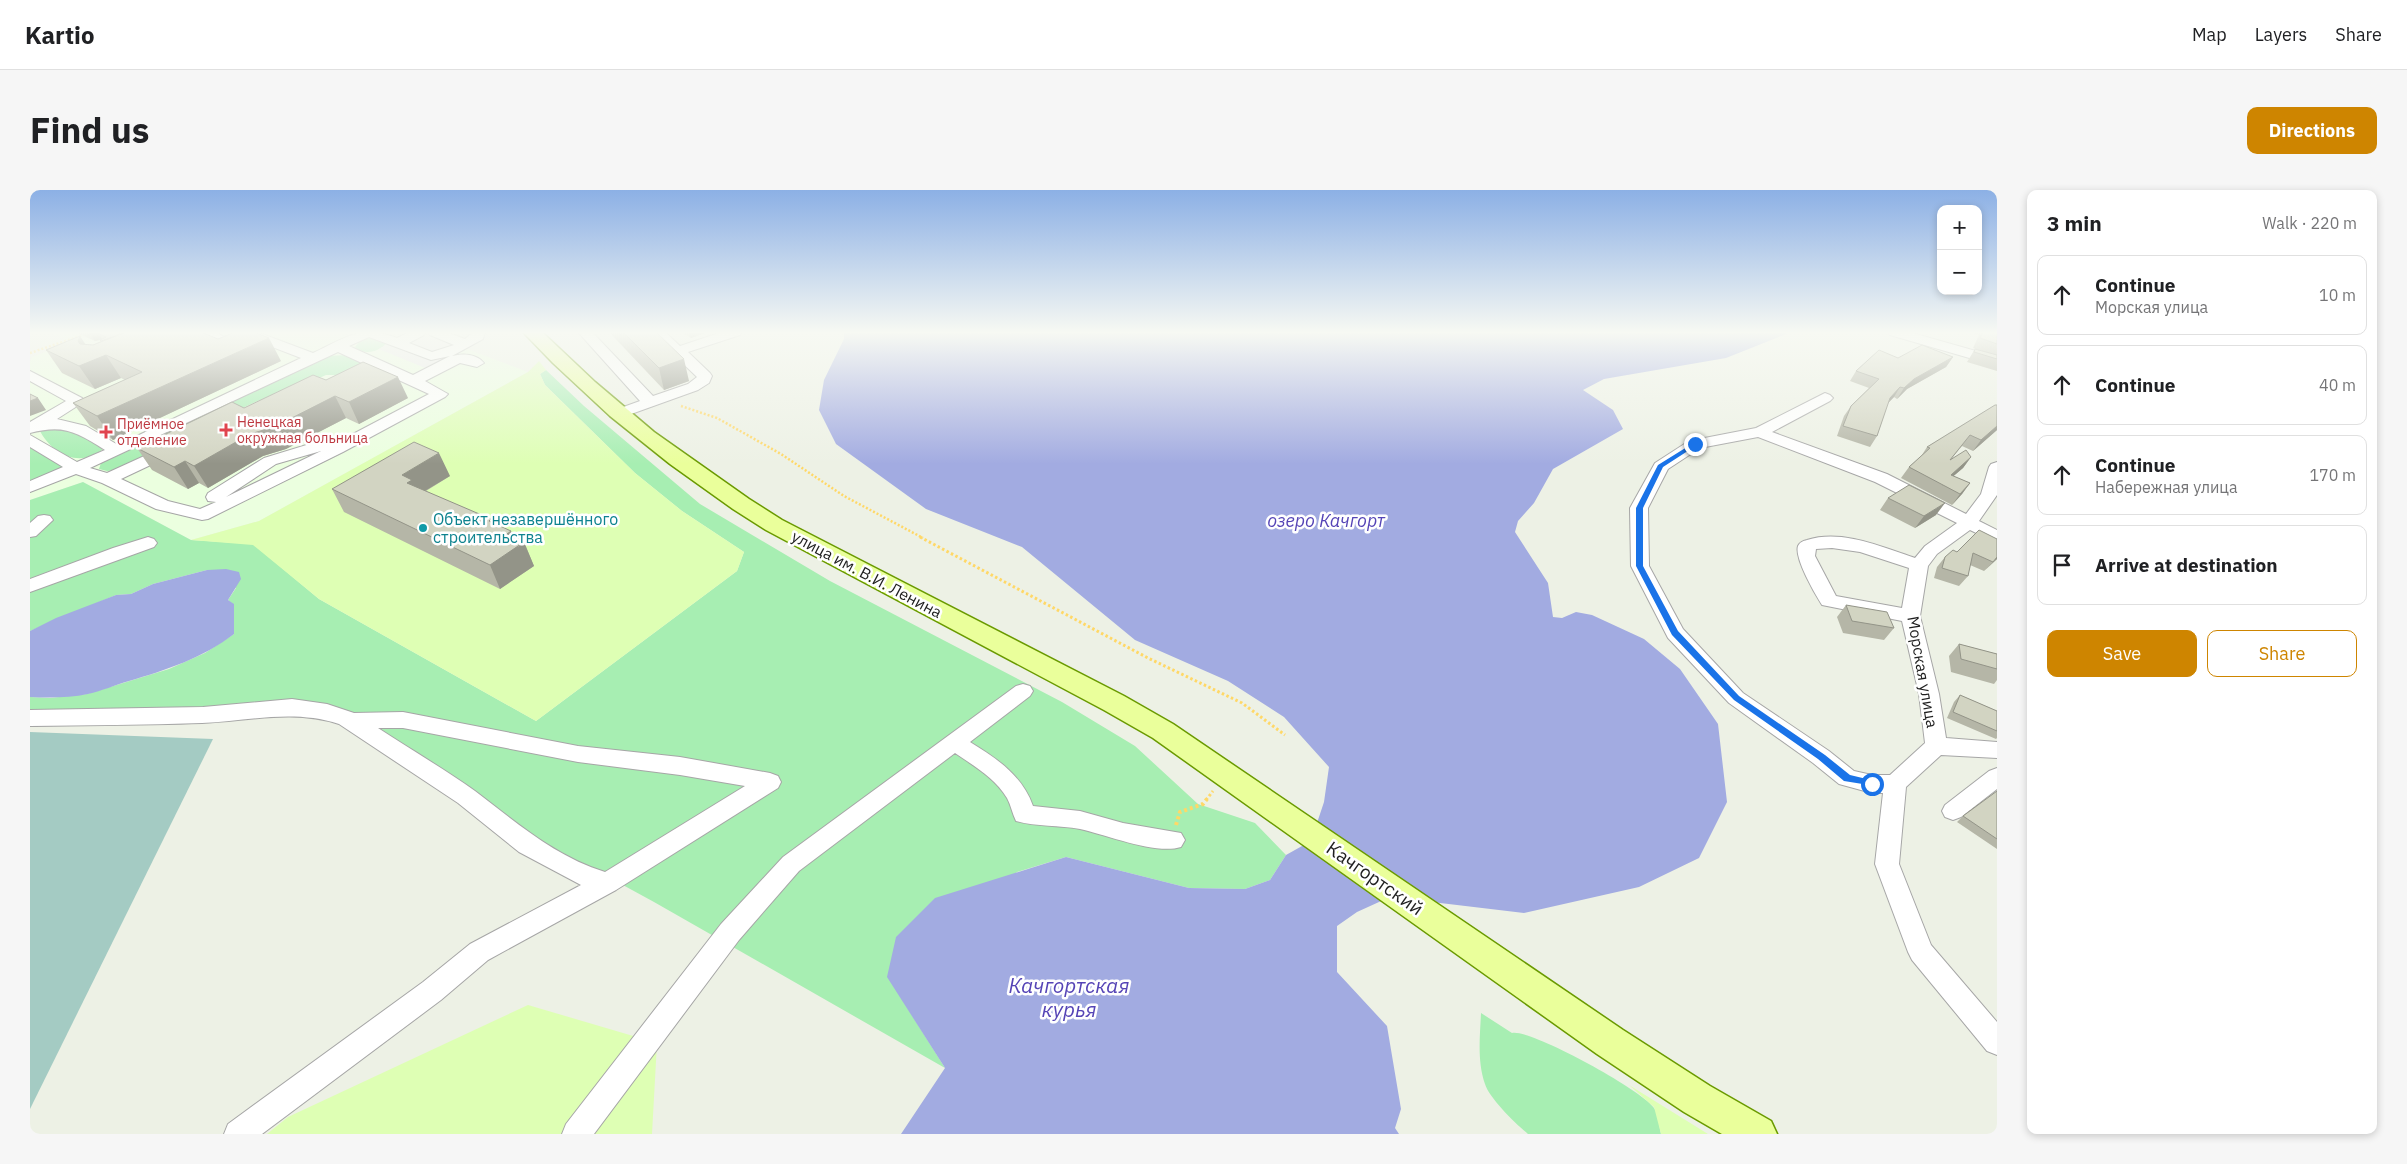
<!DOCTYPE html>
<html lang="en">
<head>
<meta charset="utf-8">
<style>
  :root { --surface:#fff; --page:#f6f6f6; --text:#202124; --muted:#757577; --line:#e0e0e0; --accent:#ce8500 }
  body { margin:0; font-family:"IBM Plex Sans",sans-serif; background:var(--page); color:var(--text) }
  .controls { position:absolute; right:15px; top:15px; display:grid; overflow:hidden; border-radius:10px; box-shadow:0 2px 8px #0003 }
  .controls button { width:45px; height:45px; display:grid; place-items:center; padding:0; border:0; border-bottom:1px solid var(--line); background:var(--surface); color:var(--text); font:25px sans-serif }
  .stop { position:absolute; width:15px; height:15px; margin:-11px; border:4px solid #1a73e8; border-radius:50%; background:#fff }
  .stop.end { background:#1a73e8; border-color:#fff; box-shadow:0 1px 5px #0008 }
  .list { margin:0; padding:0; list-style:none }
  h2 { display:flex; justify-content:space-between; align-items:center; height:65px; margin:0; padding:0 20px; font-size:21px }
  h2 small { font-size:16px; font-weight:400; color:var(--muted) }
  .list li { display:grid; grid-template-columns:32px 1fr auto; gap:15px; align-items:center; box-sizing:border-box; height:80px; margin:0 10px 10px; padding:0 10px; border:1px solid var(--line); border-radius:10px }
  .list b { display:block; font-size:19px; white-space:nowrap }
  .list p { margin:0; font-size:16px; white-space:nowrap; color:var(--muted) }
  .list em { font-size:16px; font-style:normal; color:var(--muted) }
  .actions { display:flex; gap:10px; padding:15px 20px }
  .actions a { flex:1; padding:11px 0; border:1px solid var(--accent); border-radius:10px; text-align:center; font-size:18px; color:var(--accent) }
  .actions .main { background:var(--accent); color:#fff }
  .icon { flex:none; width:28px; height:28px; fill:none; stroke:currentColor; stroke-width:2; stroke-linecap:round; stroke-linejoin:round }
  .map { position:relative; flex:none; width:1967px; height:944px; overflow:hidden; border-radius:10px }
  header { display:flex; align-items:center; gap:30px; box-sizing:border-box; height:70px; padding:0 25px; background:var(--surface); border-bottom:1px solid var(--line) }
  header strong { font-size:24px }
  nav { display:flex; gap:28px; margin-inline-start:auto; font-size:18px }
  .intro { display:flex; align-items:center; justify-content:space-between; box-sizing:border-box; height:120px; padding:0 30px }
  h1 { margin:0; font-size:35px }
  .button { padding:12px 22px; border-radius:10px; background:var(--accent); color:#fff; font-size:18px; font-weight:700 }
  main { display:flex; gap:30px; padding:0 30px }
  aside { flex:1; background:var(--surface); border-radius:10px; box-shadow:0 2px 8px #0003 }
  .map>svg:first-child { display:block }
</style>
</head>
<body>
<header>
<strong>Kartio</strong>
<nav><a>Map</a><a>Layers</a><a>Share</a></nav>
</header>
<div class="intro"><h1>Find us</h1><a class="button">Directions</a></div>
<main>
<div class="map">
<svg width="1967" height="944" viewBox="0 0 1967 944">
  <rect width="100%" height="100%" fill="#edf1e5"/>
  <path fill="#ebffdf" d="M20,142h288l90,37 39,-20 61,23 -269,149 -68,19 -108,-58 -53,18v-138l2,-5 39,-15z"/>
  <path fill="#a7eeb2" d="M341,147l16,5c-7,10 -23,14 -32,5l5,-6z
    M316,165l17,8 -21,12h-16l-51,23 -15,2 -33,15 -12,-6 112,-53z
    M516,180l38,36 116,98 130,77 232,121 73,44 63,58 57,19 31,32 -16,25 -25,9 -56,-1 -123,-31 -49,15 -129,105 57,91 -291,-166 -66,-36 -42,-19 -217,-142 -209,8 -39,-4 -51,4v-16l20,1 37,-4 82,-25 36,-16 29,-19v-29l-6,-5 8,-12 -29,-18 -54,14 -22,10 -15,1 -86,36v-131l53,-18 108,58 62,4 66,55 217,122 201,-150 7,-19 -62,-41 -47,-38 -90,-88 -5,-11z
    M173,223l13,7 -100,50 -9,1 -8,-2 2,-6z
    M33,235l39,22v3c-23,18 -50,4 -62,-19l2,-2z
    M0,256l34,22 -34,14z
    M1451,823l31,20c17,-5 132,58 142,75 5,6 5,18 7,26h-133c-12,-10 -39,-36 -43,-50 -8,-23 -5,-48 -4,-71z"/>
  <path fill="#deffb4" d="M509,171l7,9 -6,4 5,11 90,88 47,38 62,41 -7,19 -201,150 -217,-122 -66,-54 -62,-5 68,-19 269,-149z
    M498,815l129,38 -5,91h-385l21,-17z
    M1599,895l79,49h-47l-7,-27z"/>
  <path fill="#a4cbc3" d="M0,542l183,7 -183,370z"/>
  <path fill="#ebebeb" d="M383,142h72l5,5 -62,32 -49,-20z"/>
  <path fill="#a2abe1" d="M814,142h947l-65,26 -122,21 -21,11 30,20 10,19 -70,40 -19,34 -16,18 -3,11 33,51 5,34 9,1 14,-6 16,3 52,24 36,30 38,55 9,78 -28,56 -60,29 -115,26 -134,-16 -33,15 -20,14v46l50,54 14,83 -6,19 4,6h-498l44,-66 -58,-91 9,-40 39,-39 131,-41 123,31 56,1 25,-9 16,-25 25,-14 13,-39 5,-35 -45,-50 -56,-36 -93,-41 -113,-93 -96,-38 -90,-65 -17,-34 5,-30 20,-41z
    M196,379l13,3 2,7 -13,21 6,4v30c-31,24 -68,36 -105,47 -14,4 -27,10 -41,13 -19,4 -39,4 -58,3v-66l26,-13 60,-23 15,-1 22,-10 54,-14z"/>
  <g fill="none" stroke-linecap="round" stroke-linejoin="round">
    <defs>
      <path id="minor" d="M167,142h18l13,7 -7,4 -22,-8z
        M209,142h18l56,21c32,-15 47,-29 84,-15l12,-6h17l-2,3 -15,8 23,9 22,-7 -24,-10 -2,-3h18l19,7 6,-5v-2h14l-2,7 -31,17c11,-3 25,-2 32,7l-7,4 -17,-4 -35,18 23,13 -3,3 -102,55 -135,67 -6,1 -46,-11 -54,-26 -26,-9 -46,18v-11l33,-14 -33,-20v-12l47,27 28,-12c-29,-18 -41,-26 -75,-17v-11l36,-21 -36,-20v-10l52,27 3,3 -28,18 29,7 32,19 183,-87 -60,-23zM339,147l62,23 19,-4 -37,19 -64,-29zM308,162l91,42 -95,50 -2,-3 -6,-2 -62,19 -56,35 -2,4 2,4 8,1 -16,7 -32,-8 -47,-22 55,-26 2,-3 -2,-3h-12l-57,26 -17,-5zM291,261l-95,46 50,-33z
        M548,142h14l61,64 35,-12 9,-7 -47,-45h15l15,14 42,-14h20l-2,3 -52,17 22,21 2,3 -3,7 -11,7 -78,28 -8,-5 3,-3 25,-9z
        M1858,142h21l88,25v9l-107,-31z
        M1795,203l5,2 3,3 -3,3 -58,31 115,42 79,40 15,-20 8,-27 2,-3 6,-2v33l-18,26 18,9v13l-27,-13 -33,24 -9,12 -8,50 19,78 7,44 51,4v16l-56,-3 -35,32 -7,77 32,81 66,77v33l-10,-4 -75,-91 -4,-8 -33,-88 8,-71h-11l-33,-9 -26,-21 -84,-60 -61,-65 -37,-72 -1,-58 25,-45 34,-22 67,-13zM1728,247l117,45 82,41 -32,23 -10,12c-33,-11 -73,-29 -108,-18 -4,1 -7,2 -9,6 -4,12 17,48 24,59l80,16 17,73 6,49 -35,32h-18l-18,-4 -25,-20 -86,-58 -60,-64 -34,-63 -1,-58 20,-39 32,-21zM1802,358l28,4 49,16 -7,40 -66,-12 -21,-40 1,-7z
        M14,325l6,1 3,4 -17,16 -6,1v-14l8,-7z
        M118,347l6,2 3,4 -3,4 -124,45v-13l83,-31z
        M993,494l7,2 3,5 -3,5 -60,46c26,16 52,33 63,64l47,5 43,12 58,10 4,7 -4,7c-25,8 -74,-12 -101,-18 -21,-4 -43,-2 -64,-8 -4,-8 -5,-16 -9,-23 -12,-20 -33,-32 -52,-45l-156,118 -60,69 -145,194h-32l4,-10 155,-200 62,-67 233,-171z
        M262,509l35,5 27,9 49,-1 175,34 102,11 90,16 8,3 3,6 -3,6 -162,102 -128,70 -47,40 -179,134h-38l4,-10 195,-142 47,-38 111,-59 -62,-33 -61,-49 -119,-79c-46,-15 -90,-3 -137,-1 -57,2 -115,2 -172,3v-16l173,-3zM348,538h25l175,34 102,13 65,11 -140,86c-51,-16 -89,-50 -130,-81 -31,-22 -65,-42 -97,-63z
        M1967,578v21l-36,28 -8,3 -8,-3 -3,-6 3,-6 44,-34z"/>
      <path id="major" d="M493,142h19l53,50 59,50 95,67 33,21 342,176 49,28 450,306 87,56 61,35 6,13h-55l-38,-22 -87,-58 -444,-316 -49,-28 -338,-180 -33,-21 -63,-45 -60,-48 -57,-53z"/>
    </defs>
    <use href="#minor" stroke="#a6a6a6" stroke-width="2"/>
    <use href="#major" stroke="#6a9a00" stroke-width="3"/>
    <path stroke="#ffd867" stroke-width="2.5" stroke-dasharray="2 2" stroke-linecap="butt" d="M0,163l56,-19
      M651,216l36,12 64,36 63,42 79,42"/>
    <path stroke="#ffd867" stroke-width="3" stroke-dasharray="2.5 2.5" stroke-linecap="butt" d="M890,347l228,121 94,45 43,32
      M1176,610l7,-9"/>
    <path stroke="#ffd867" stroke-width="4" stroke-dasharray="3 3" stroke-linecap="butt" d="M1146,635l4,-13 23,-8 4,-5"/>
    <use href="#minor" fill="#fff" fill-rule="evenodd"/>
    <use href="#major" fill="#eaff9b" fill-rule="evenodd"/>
  </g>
  <path fill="#b5b6a7" d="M45,142h126l17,7 63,22 -168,79 -23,-14 -17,-23 52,-23 -4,-2 -26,11 -33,-16 -16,-23 40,-6 7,1 8,-4v-1l-6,1z
    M579,142h47l33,49 -25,9z
    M651,142h27l-17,6z
    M1939,142h28v39l-30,-9 8,-13 5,2 -7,-3 6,-13z
    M1923,167l-7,10 -39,22 -10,10 -3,-2 -6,6 -11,33 -7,11 -33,-11 7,-20 7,-10 18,-18 -19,-7 6,-10 42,-13z
    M296,190l82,18 -49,26 -13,-6 -60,31 -23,7 -55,32 -9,-5 -11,6 -36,-19 -15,-22 107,-40z
    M1967,215v25l-24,21 -11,-5 -11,13 20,-2 -8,11 -10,8 17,7 -8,11 -10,11 -51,-27 8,-11 11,-9 7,-11z
    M420,286l-24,15 67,32 21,14 10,5 10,24 -34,23 -156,-77 -12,-23z
    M1858,308l48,17 -21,13 -35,-18z
    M1967,349v20l-13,12 -14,-6 -2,11 -9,10 -25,-8 3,-11 8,-10 12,-5z
    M1816,415l48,23 -10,12 -41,-7 -6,-16z
    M1929,454l38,10v26l-3,4 -43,-12 -2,-16z
    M1930,505l37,16v27l-1,1 -49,-21 7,-16z
    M1967,601v58l-40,-27 6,-6z"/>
  <path fill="#939488" d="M59,142h10v2l3,5 -7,2z
    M663,142h15l-17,6 -2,-5z
    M50,146l15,23 11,-4 15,23 -26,11 -16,-23 -1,-25z
    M239,148l12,23 -168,79 -16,-24z
    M1923,167l-7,10 -39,22 -10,10 7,-11 10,-9z
    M654,169l5,22 -25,9 -5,-22z
    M368,187l10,21 -49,26 -10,-22z
    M1870,197l-6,10 -11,11 7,-10z
    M305,206l11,22 -60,31 -23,7 -55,32 -14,-22 56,-32z
    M8,208l8,12 -16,6v-15z
    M1967,236v4l-24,21 8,-11z
    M409,263l11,23 -37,22 -11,-23z
    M1941,267l-8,11 -21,18 9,-11z
    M155,271l14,22 -11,6 -14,-22z
    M1940,293l-8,11 -10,11 8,-11z
    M1915,313l-9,12 -21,13 9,-12z
    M481,341l7,16 6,-5 10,24 -34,23 -10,-24 17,-31z
    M1967,367v2l-13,12 9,-9z"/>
  <path fill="#d2d4c2" stroke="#939488" d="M68,142h28l-25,9 -1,-1 6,-3 -7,-3z
    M96,142h75l17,7 17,-7h19l15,6 -172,78 -24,-13 69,-31 -36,-17 -27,11 -33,-16 34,-14 -2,5 2,3 13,1z
    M593,142h33l28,27 -25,9z
    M1953,142h14v12l-17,-6z
    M1892,155l31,12 -39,22 -10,9 -4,-1 -10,11 -13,38 -34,-10 8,-20 28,-27 -23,-8 23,-21 19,8z
    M1945,159l22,6v4l-23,-7z
    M333,172l35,15 -49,25 -14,-6 -61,31 -24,7 -56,32 -9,-5 -11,6 -37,-19 95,-46 12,6 69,-33 13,5z
    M0,204l8,4 -8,3z
    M1965,215h2v21l-16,14 -11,-5 -20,25 16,-10 5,7 -20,18 19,8 -10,11 -51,-27 21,-19 -3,-1z
    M384,252l25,11 -37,22 10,5 -5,3 84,36 -2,2 22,10 -4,3 17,8 -34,23 -158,-76z
    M1879,295l36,18 -21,13 -36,-18z
    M1949,340l18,9v18l-4,5 -20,-9 -5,23 -26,-8 3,-11 8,-7 4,2z
    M1816,415l41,7 7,16 -42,-7z
    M1929,454l38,10v15l-36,-10z
    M1930,505l37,16v20l-44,-19z
    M1967,601v48l-34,-23z"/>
  <linearGradient id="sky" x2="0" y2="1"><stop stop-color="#8cb0e5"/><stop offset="0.52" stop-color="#f7f9f3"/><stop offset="1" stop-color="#f7f9f3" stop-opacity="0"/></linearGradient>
  <rect width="1967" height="274" fill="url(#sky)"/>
  <path fill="#1a73e8" d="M1665,252l2,3 -34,22 -20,41v58l35,65 61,65 86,59 25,20 25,6v5l-31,-5 -26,-22 -84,-59 -62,-65 -36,-69v-58l22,-43z"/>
  <g fill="#e0444e" stroke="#fff" stroke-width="2">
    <path d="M193.5 232.5h5v5h5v5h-5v5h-5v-5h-5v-5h5z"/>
    <path d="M73.5 234.5h5v5h5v5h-5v5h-5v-5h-5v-5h5z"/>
  </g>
  <circle fill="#0f9aa8" stroke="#fff" stroke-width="2" cx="393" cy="338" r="5"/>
  <g text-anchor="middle" stroke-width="5" stroke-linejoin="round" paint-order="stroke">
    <g font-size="14" fill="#be3a42" stroke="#fff" text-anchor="start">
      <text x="207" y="237">Ненецкая<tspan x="207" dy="16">окружная больница</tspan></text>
      <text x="87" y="239">Приёмное<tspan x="87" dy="16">отделение</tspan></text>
    </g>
    <g font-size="16" fill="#0d838f" stroke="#fff" text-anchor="start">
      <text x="403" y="335">Объект незавершённого<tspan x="403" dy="18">строительства</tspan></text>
    </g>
    <g font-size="16" fill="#1f1f1f" stroke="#fff">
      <text transform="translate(837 384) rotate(28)" y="6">улица им. В.И. Ленина</text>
      <text transform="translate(1893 482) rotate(80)" y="6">Морская улица</text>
    </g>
    <g font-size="18" font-style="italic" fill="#5544b6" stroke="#fff">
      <text x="1296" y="337">озеро Качгорт</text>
    </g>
    <g font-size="19" fill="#1f1f1f" stroke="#fff">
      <text transform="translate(1345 688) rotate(35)" y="7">Качгортский</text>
    </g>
    <g font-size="21" font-style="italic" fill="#5544b6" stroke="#fff">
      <text x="1039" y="803">Качгортская<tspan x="1039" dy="24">курья</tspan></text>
    </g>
  </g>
</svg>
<div class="controls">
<button>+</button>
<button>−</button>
</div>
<div class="stop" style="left:1842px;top:594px"></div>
<div class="stop end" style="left:1665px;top:254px"></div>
</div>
<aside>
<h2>3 min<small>Walk · 220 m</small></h2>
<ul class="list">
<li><svg class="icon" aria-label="ahead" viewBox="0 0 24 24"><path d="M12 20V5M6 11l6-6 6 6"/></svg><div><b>Continue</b><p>Морская улица</p></div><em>10 m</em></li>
<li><svg class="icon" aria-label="ahead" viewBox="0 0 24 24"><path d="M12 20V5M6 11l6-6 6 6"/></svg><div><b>Continue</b></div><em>40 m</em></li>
<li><svg class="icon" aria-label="ahead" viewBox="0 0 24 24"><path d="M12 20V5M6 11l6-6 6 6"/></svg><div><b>Continue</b><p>Набережная улица</p></div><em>170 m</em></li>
<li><svg class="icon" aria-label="arrive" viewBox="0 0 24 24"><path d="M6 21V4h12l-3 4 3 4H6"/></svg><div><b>Arrive at destination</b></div></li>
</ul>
<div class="actions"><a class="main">Save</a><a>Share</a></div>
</aside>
</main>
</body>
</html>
